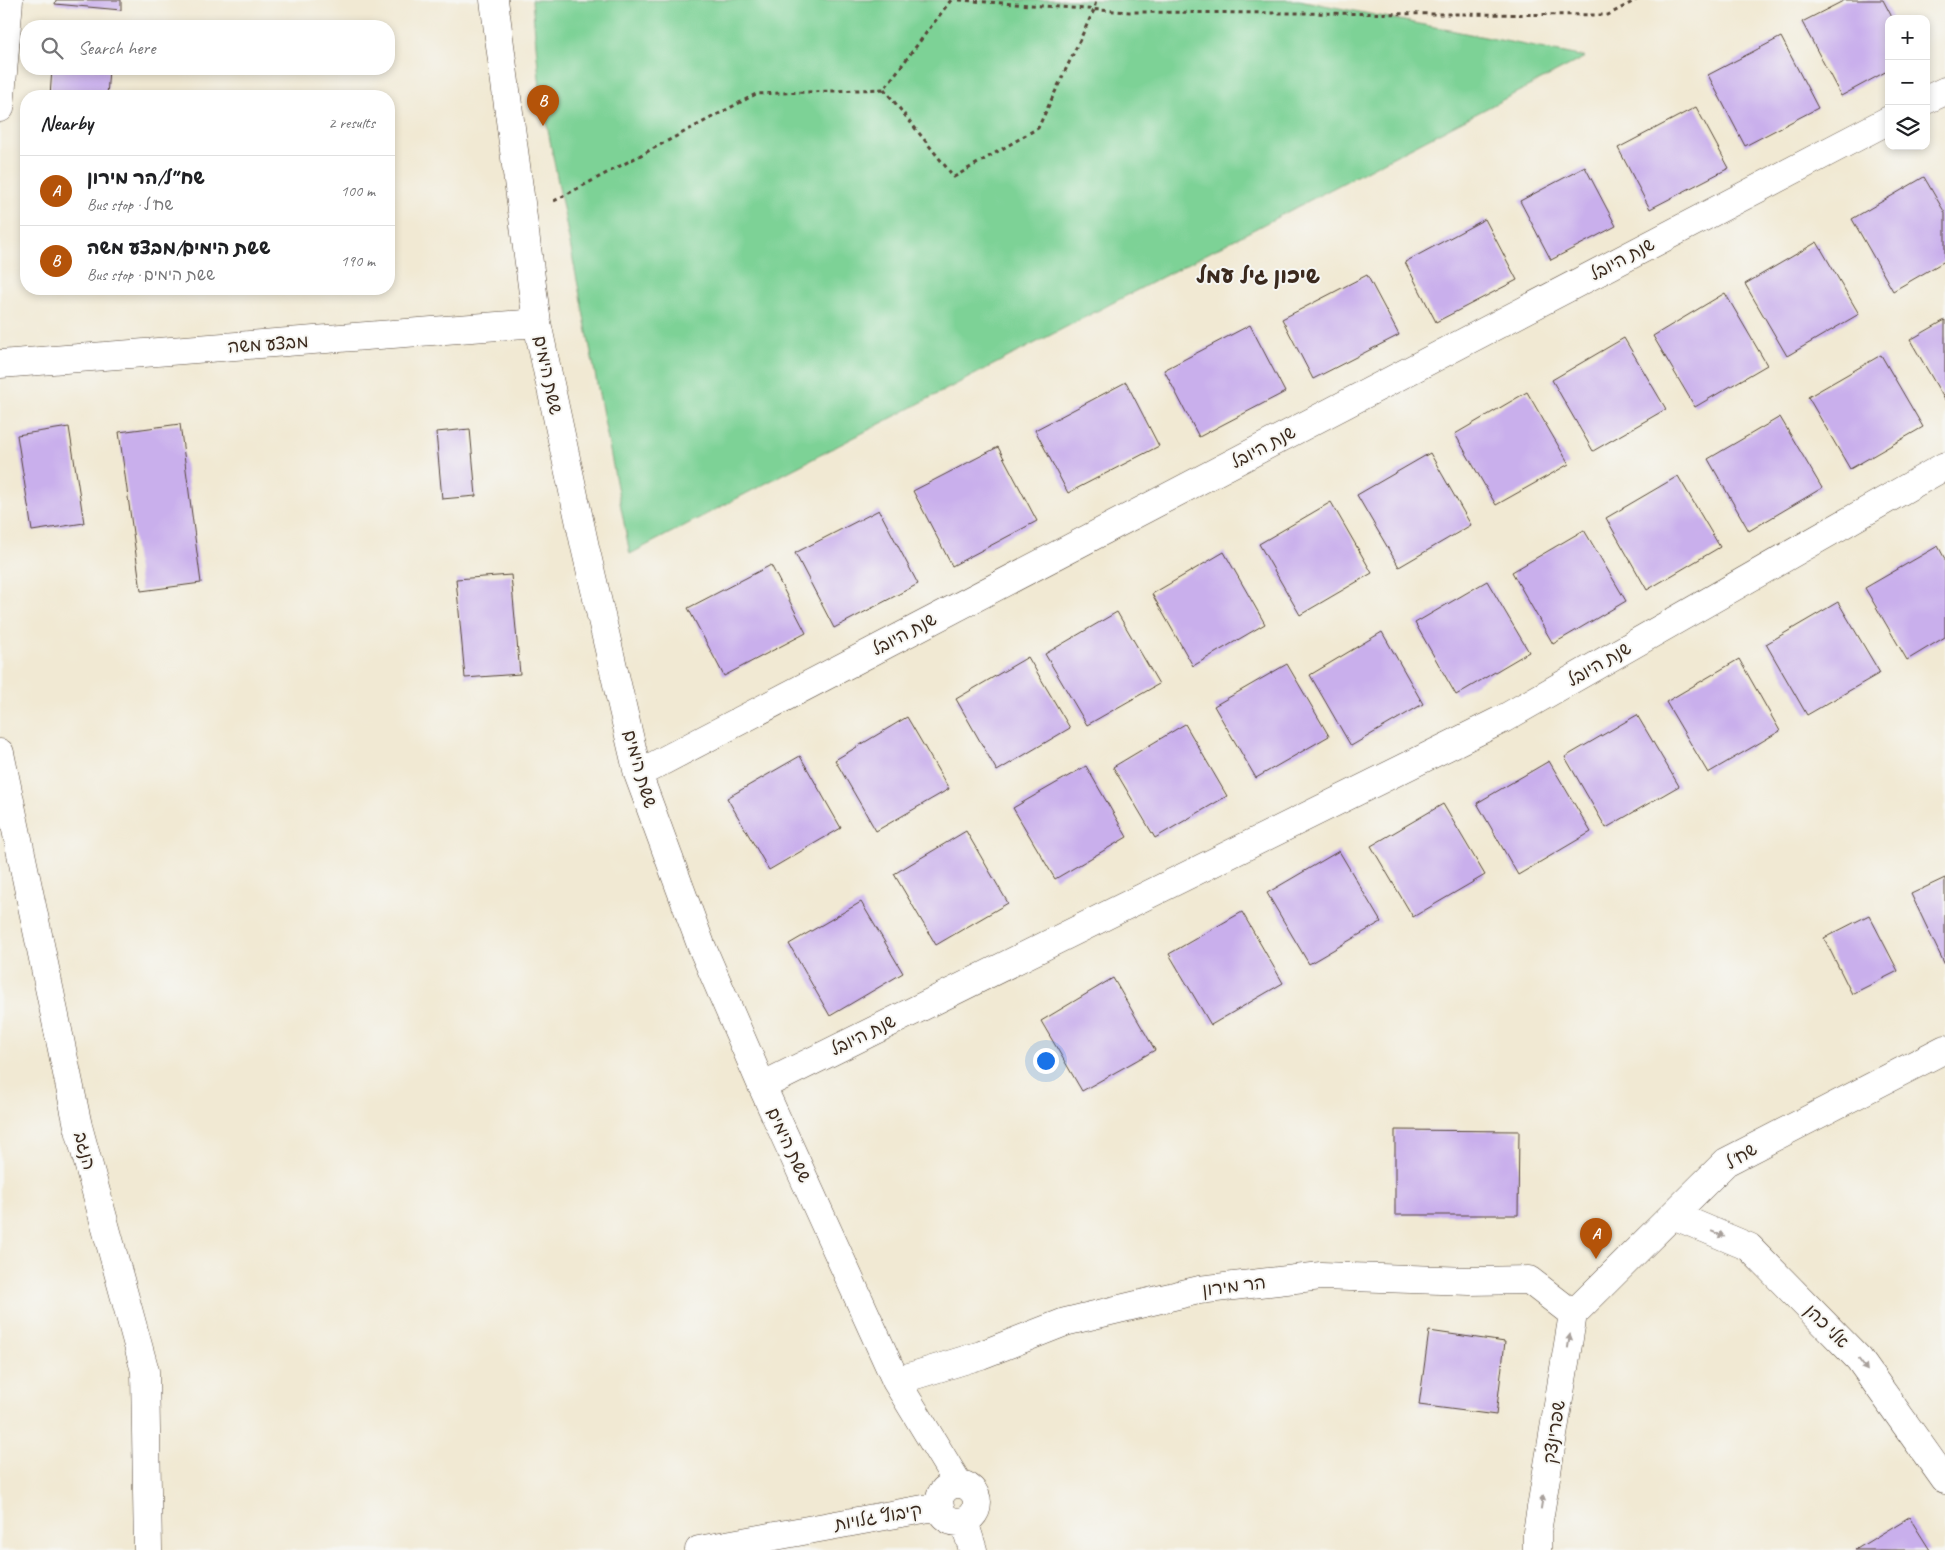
<!DOCTYPE html>
<html lang="en">
<head>
<meta charset="utf-8">
<style>
  :root { --surface:#fff; --page:#f2f2f2; --text:#202124; --muted:#757577; --line:#e0e0e0; --accent:#b45309 }
  body { margin:0; font-family:Caveat,"Playpen Sans Hebrew",sans-serif; background:var(--page); color:var(--text) }
  .controls { position:absolute; right:15px; top:15px; display:grid; overflow:hidden; border-radius:10px; box-shadow:0 2px 8px #0003 }
  .controls button { width:45px; height:45px; display:grid; place-items:center; padding:0; border:0; border-bottom:1px solid var(--line); background:var(--surface); color:var(--text); font:25px sans-serif }
  .you { position:absolute; left:1045px; top:1060px; width:18px; height:18px; margin:-12px; border:4px solid #fff; border-radius:50%; background:#1a73e8; box-shadow:0 0 0 8px #1a73e833 }
  .badge { display:grid; place-items:center; width:32px; height:32px; border-radius:50%; background:var(--accent); color:#fff; font-size:16px; font-weight:700 }
  .pin { position:absolute; translate:-50% -41px; filter:drop-shadow(0 1px 2px #0008) }
  .pin::after { content:''; position:absolute; top:26px; width:18px; height:15px; background:inherit; clip-path:polygon(0 0,100% 0,50% 100%) }
  .list { margin:0; padding:0; list-style:none }
  h2 { display:flex; justify-content:space-between; align-items:center; height:65px; margin:0; padding:0 20px; font-size:21px }
  h2 small { font-size:16px; font-weight:400; color:var(--muted) }
  .list li { display:grid; grid-template-columns:32px 1fr auto; gap:15px; align-items:center; box-sizing:border-box; height:70px; padding:0 20px; border-top:1px solid var(--line) }
  .list b { display:block; font-size:19px; white-space:nowrap }
  .list p { margin:0; font-size:16px; white-space:nowrap; color:var(--muted) }
  .list em { font-size:16px; font-style:normal; color:var(--muted) }
  .icon { flex:none; width:28px; height:28px; fill:none; stroke:currentColor; stroke-width:2; stroke-linecap:round; stroke-linejoin:round }
  .map { position:relative; flex:none; width:1945px; height:1550px; overflow:hidden }
  .search { position:absolute; background:var(--surface); box-shadow:0 2px 8px #0003; left:20px; top:20px; width:375px; height:55px; display:flex; align-items:center; gap:12px; box-sizing:border-box; padding:0 18px; border-radius:20px; color:var(--muted); font-size:19px }
  .panel { position:absolute; background:var(--surface); box-shadow:0 2px 8px #0003; left:20px; top:90px; width:375px; height:205px; border-radius:20px }
  .map>svg:first-child { display:block }
</style>
</head>
<body>
<div class="map">
<svg width="1945" height="1550" viewBox="0 0 1945 1550">
  <rect width="100%" height="100%" fill="#f6f6f2"/>
  <filter id="ink" filterUnits="userSpaceOnUse"><feTurbulence type="fractalNoise" baseFrequency=".02" numOctaves="2"/><feDisplacementMap in="SourceGraphic" scale="10" xChannelSelector="R" yChannelSelector="G"/><feConvolveMatrix kernelMatrix="1 2 1 2 8 2 1 2 1" color-interpolation-filters="sRGB"/></filter>
  <filter id="wash" filterUnits="userSpaceOnUse"><feTurbulence type="fractalNoise" baseFrequency=".0096" numOctaves="4" result="noise"/><feDisplacementMap in="SourceGraphic" scale="20" xChannelSelector="R" yChannelSelector="G"/><feGaussianBlur stdDeviation="1.12" result="paint"/><feColorMatrix in="noise" values="0 0 0 0 0 0 0 0 0 0 0 0 0 0 0 0 0 1.4 0 .05"/><feComposite in="paint" operator="in"/></filter>
  <g filter="url(#wash)">
    <rect width="100%" height="100%" fill="#f1e9d3"/>
    <path fill="#7dd296" stroke="#5c7e5a" d="M532,0h767l286,57 -955,497 -90,-465z"/>
    <g id="blocks">
      <path fill="#c9afec" d="M56,0h65v10l-66,-6z
        M1845,0h38l10,19h-4v51l-48,26 -39,-74z
        M1781,37l37,71 -73,38 -37,-71z
        M52,69h57l-2,27h-57z
        M1696,107l33,61 -79,41 -32,-61z
        M1585,167l31,59 -65,34 -31,-59z
        M1924,177l21,36v48l-52,30 -41,-72z
        M1485,219l32,61 -81,42 -31,-60z
        M1817,242l42,72 -72,42 -42,-72z
        M1367,275l32,60 -86,44 -31,-60z
        M1725,293l42,72 -72,42 -42,-71z
        M1945,320v80l-35,-60z
        M1250,325l35,67 -86,45 -35,-67z
        M1624,338l42,71 -73,42 -41,-71z
        M1881,355l42,72 -73,42 -42,-72z
        M1126,382l33,64 -91,47 -33,-63z
        M1527,392l42,72 -73,41 -41,-71z
        M1780,417l42,71 -73,43 -41,-72z
        M180,424l21,159 -60,8 -22,-159z
        M69,427l15,96 -52,8 -15,-96z
        M470,429l6,67 -34,3 -6,-67z
        M998,447l39,74 -85,45 -39,-75z
        M1430,453l41,72 -72,42 -42,-72z
        M1678,476l42,71 -73,43 -41,-72z
        M1331,502l41,71 -72,42 -41,-71z
        M879,510l39,74 -84,44 -39,-75z
        M1584,530l42,71 -73,43 -41,-72z
        M1938,546l7,13v78l-38,23 -42,-72z
        M1224,552l41,72 -72,42 -41,-72z
        M771,565l35,68 -82,43 -36,-68z
        M511,575l9,99 -55,4 -9,-99z
        M1487,581l42,71 -73,43 -41,-72z
        M1838,602l42,71 -73,42 -41,-71z
        M1117,612l42,72 -72,41 -42,-71z
        M1382,632l41,72 -72,42 -41,-71z
        M1028,657l42,71 -73,43 -41,-72z
        M1739,659l41,72 -72,42 -42,-71z
        M1287,664l42,72 -73,42 -42,-72z
        M1637,715l42,71 -73,42 -41,-71z
        M907,717l42,72 -73,42 -41,-71z
        M1185,724l42,72 -72,42 -42,-71z
        M800,756l41,72 -72,42 -42,-72z
        M1549,761l42,71 -73,43 -41,-72z
        M1086,766l41,71 -72,42 -42,-71z
        M1443,804l42,71 -72,42 -42,-71z
        M966,831l42,72 -72,42 -42,-71z
        M1339,851l42,71 -72,42 -42,-71z
        M1945,878v87l-34,-71z
        M861,902l42,71 -73,43 -41,-72z
        M1242,912l41,71 -72,42 -42,-71z
        M1869,915l29,56 -46,23 -28,-56z
        M1113,978l42,72 -73,41 -41,-70z
        M1395,1130l124,1 -1,84h-123z
        M1429,1331l76,11 -9,73 -77,-10z
        M1909,1517l21,33h-75z"/>
    </g>
  </g>
  <g filter="url(#ink)">
    <use href="#blocks" fill-opacity="0" stroke="#564739" stroke-width="1"/>
    <g fill="none" stroke-linecap="round" stroke-linejoin="round">
      <defs>
        <path id="minor" d="M494,0l43,323 48,224 53,227 63,171 61,141 134,295 62,102
          M1926,100l19,-9
          M0,108l9,-108
          M0,364l537,-41
          M0,753l78,373 67,245 3,179
          M638,774l1251,-654
          M762,1086l741,-367 442,-253
          M1673,1215l76,32 110,112 86,121
          M1573,1314l153,-152 219,-113
          M896,1381l85,-26 84,-33 134,-32 122,-14 149,5 59,-1 44,34
          M939 1503a19 19 0 1 1 38 0a19 19 0 1 1-38 0Z
          M964,1521l9,29
          M699,1550l241,-44
          M1537,1550v-18l36,-218"/>
      </defs>
      <use href="#minor" stroke="#564739" stroke-width="29"/>
      <path stroke="#564739" stroke-width="3" stroke-dasharray="4 4" stroke-linecap="butt" d="M959,0l170,12 479,3 28,-15
        M884,89l70,88 84,-49 56,-118 2,-10
        M554,201l202,-107 128,-5 67,-89"/>
      <use href="#minor" stroke="#fff" stroke-width="28"/>
    </g>
    <defs><path id="oneway-solid" d="M-6-.8H1V-3.2L6.5 0L1 3.2V.8H-6Z" transform="scale(1.25)"/></defs>
    <g fill="#a79f9a">
      <use href="#oneway-solid" transform="translate(1718 1234) rotate(23)"/>
      <use href="#oneway-solid" transform="translate(1569 1341) rotate(-81)"/>
      <use href="#oneway-solid" transform="translate(1863 1365) rotate(53)"/>
      <use href="#oneway-solid" transform="translate(1542 1502) rotate(-81)"/>
    </g>
  </g>
  <g text-anchor="middle" stroke-width="4" stroke-linejoin="round" paint-order="stroke">
    <g font-size="18" fill="#3b2a1e" stroke="#f6f6f2">
      <text transform="translate(1622 259) rotate(-28)" y="6">שנת היובל</text>
      <text transform="translate(268 344) rotate(-4)" y="6">מבצע משה</text>
      <text transform="translate(548 375) rotate(78)" y="6">ששת הימים</text>
      <text transform="translate(1263 447) rotate(-28)" y="6">שנת היובל</text>
      <text transform="translate(904 634) rotate(-28)" y="6">שנת היובל</text>
      <text transform="translate(1599 664) rotate(-30)" y="6">שנת היובל</text>
      <text transform="translate(640 769) rotate(74)" y="6">ששת הימים</text>
      <text transform="translate(863 1035) rotate(-26)" y="6">שנת היובל</text>
      <text transform="translate(789 1145) rotate(65)" y="6">ששת הימים</text>
      <text transform="translate(85 1151) rotate(75)" y="6">הנגב</text>
      <text transform="translate(1741 1156) rotate(-31)" y="6">שח"ל</text>
      <text transform="translate(1234 1286) rotate(-7)" y="6">הר מירון</text>
      <text transform="translate(1827 1326) rotate(45)" y="6">אלי כהן</text>
      <text transform="translate(1554 1432) rotate(-81)" y="6">שפרינצק</text>
      <text transform="translate(878 1517) rotate(-10)" y="6">קיבוץ גלויות</text>
    </g>
    <g font-size="22" font-weight="bold" fill="#3b2a1e" stroke="#f6f6f2">
      <text x="1258" y="283">שיכון גיל עמל</text>
    </g>
  </g>
</svg>
<div class="controls">
<button>+</button>
<button>−</button>
<button><svg class="icon" aria-label="layers" viewBox="0 0 24 24"><path d="M12 4l9 5-9 5-9-5zM3 14l9 5 9-5"/></svg></button>
</div>
<div class="you"></div>
<div class="pin badge" style="left:1596px;top:1259px">A</div>
<div class="pin badge" style="left:543px;top:126px">B</div>
<div class="search"><svg class="icon" aria-label="search" viewBox="0 0 24 24"><circle cx="10" cy="10" r="6"/><path d="M15 15l6 6"/></svg>Search here</div>
<section class="panel">
<h2>Nearby<small>2 results</small></h2>
<ul class="list">
<li><span class="badge">A</span><div><b>שח״ל/הר מירון</b><p>Bus stop · שח&quot;ל</p></div><em>100 m</em></li>
<li><span class="badge">B</span><div><b>ששת הימים/מבצע משה</b><p>Bus stop · ששת הימים</p></div><em>190 m</em></li>
</ul>
</section>
</div>
</body>
</html>
